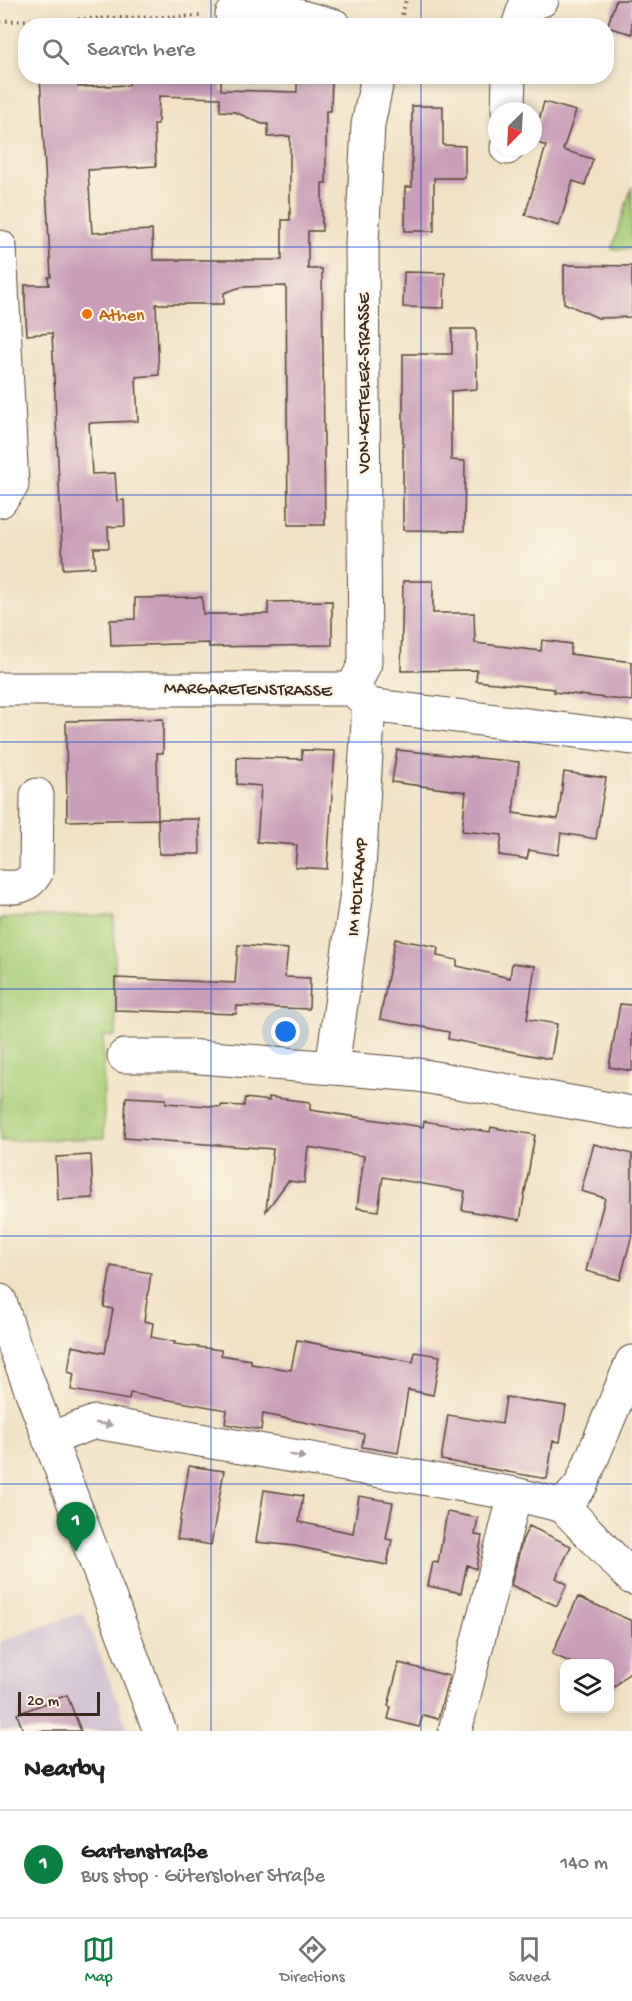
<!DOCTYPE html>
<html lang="en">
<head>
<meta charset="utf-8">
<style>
  :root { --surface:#fff; --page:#f2f2f2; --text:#222; --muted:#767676; --line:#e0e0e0; --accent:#0b8043 }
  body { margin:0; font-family:"Gochi Hand",sans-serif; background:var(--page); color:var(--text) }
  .controls { position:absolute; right:18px; bottom:18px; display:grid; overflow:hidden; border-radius:12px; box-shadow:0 3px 9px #0003 }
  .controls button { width:54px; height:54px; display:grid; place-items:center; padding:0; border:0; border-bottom:2px solid var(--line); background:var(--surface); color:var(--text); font:30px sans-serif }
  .compass { position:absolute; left:488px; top:102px; width:54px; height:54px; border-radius:50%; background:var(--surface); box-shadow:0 3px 9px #0003; rotate:204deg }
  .scale { position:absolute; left:18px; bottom:15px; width:82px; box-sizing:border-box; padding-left:6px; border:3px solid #3b2a1e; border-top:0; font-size:16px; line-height:21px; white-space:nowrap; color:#3b2a1e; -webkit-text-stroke:4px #fcf5e5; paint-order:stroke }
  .you { position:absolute; left:286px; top:1032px; width:21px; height:21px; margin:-15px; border:4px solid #fff; border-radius:50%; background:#1a73e8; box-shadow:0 0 0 9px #1a73e833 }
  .badge { display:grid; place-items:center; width:39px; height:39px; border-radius:50%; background:var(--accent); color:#fff; font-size:20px; font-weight:700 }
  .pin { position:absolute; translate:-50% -50px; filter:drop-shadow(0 2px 3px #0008) }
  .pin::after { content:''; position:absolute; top:32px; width:21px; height:18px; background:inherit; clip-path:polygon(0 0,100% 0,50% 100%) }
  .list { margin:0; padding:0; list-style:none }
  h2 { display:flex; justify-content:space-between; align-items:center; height:78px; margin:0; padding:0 24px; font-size:26px }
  h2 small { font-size:20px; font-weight:400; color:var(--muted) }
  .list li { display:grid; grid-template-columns:39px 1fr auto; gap:18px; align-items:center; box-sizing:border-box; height:108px; padding:0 24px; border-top:2px solid var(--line) }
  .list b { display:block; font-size:22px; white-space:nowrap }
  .list p { margin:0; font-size:20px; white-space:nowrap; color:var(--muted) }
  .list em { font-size:20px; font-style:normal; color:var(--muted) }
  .icon { flex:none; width:33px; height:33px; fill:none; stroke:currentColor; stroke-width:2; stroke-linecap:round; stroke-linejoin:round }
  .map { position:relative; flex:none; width:632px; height:1731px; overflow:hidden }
  .search { position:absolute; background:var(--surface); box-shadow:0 3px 9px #0003; left:18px; right:18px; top:18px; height:66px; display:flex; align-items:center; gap:15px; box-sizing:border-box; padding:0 21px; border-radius:24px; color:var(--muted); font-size:22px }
  .sheet { height:186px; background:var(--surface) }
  nav { display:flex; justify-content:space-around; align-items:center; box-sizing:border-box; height:84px; border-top:2px solid var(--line); background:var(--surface); font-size:16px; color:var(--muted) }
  nav a { display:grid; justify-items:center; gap:3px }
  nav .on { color:var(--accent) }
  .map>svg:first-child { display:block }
</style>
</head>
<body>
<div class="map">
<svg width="632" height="1731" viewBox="0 0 632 1731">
  <rect width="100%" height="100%" fill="#fcf5e5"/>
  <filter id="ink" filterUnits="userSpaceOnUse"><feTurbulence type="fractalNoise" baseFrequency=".0167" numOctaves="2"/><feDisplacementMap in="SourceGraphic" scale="12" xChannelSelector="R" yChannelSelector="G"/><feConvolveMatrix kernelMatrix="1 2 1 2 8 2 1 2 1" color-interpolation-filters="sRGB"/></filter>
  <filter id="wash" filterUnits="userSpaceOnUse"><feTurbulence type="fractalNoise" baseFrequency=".008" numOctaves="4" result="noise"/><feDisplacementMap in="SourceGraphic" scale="24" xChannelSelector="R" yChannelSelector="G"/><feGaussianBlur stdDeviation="1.35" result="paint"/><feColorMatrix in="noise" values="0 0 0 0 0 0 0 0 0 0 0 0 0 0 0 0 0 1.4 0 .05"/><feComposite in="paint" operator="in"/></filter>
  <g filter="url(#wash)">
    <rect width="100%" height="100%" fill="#f1e2c4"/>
    <path fill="#cebed1" d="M83,1612l46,119h-129v-89z"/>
    <path fill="#a8cf79" stroke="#727c4c" stroke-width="1.5" d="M632,186v63h-20z
      M114,916l2,120h-13l1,102 -104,3v-223z"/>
    <g id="blocks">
      <path fill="#ca9db8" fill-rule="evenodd" d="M616,0h16v34l-25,-7z
        M40,76h37l1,11 51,-2v-9h92v14l76,2v-16h35l-1,35h-5v72h-4v48h-14v38h14l3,256h-37l-2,-239 -45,1 -17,6v11h-68l3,71 -23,2 2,44 -49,2 3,51 23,-1 2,28 7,-1 1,26 -17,1 1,21h-15l1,19 -32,2 -11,-236 -25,2 -2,-33v-17h24l-1,-8h3zM159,96l61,2v13l15,1 27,12h6v13l22,-1v84h-8v40h-129l-1,-30 -60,3 -4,-63 68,-4 -2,-42h4z
        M544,102l32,9 -13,39 30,9 -8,26 -12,-4 -14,45 -34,-11 21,-69 -13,-5z
        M412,106h31v39l22,1v32h-31v53h-29v-44h7z
        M564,265l68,1v51l-34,1 -34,-15z
        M404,272l41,1 -1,35 -41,-1z
        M452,329h24l1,60 -26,2v69l14,1 -1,70 -61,-1v-176h49z
        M403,581h30v32h41l1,30 66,8 1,-11 29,4 -1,10 62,8v39l-78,-9v-3l-78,-8 1,-11 -76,1z
        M202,597l1,17h65v-12l64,-1v44l-123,2v-4l-98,3 -1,-26 25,-1v-21z
        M163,719v34h-6l1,66 -91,2 -1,-100z
        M302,750l33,1 -8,118 -32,-2 2,-22 -40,-3 4,-56 -24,-2v-27l65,2z
        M397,750l122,12 -6,51 45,6 6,-47 42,6 -10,61 -35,-6 -3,22 -29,-5 -2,9 -28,-4 3,-20 -40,-4 4,-39 -74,-10z
        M158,819h41l1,35h-41z
        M395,939l43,8 -1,9 20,4v6l53,12 2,-15 23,3 -8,53 30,5 -6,35 -103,-20 1,-7 -69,-13z
        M238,945l50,4 -3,28 25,1 -1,31 -72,-3 -1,8 -121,-4v-32l120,5z
        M620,1004l12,1v66l-23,-4z
        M126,1097l40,2v4l55,4v-2l23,1 1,-8 24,3v-4l41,5v8l113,17 1,-6 66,11 1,-5 44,8 -15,85 -58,-10 3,-19 -82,-14 -5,34 -21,-3 7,-52 -56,-9 -4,36 -16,-2 -22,30 7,-62 -149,-11z
        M594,1144l38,10v81l-12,45 -34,-9 19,-73 -24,-7z
        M91,1155l2,43 -35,2 -2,-43z
        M111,1266l40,7 -7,48 9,2 -2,14 24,5 -1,2 47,6v5l30,5v4l40,6 6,-30 116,22 2,-10 25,4 -7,39 -25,-5 -10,63 -36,-6 2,-13 -101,-20 -2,16 -36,-6 2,-14 -97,-17 -1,7 -58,-10 3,-16 -6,-2 4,-26 33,7 8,-44 -9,-2z
        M506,1397l60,9 -6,36 -7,-1 -6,38 -106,-19 7,-45 54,9z
        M189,1466l35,5 -13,74 -34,-6z
        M264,1490l39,6 -4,26 54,11 6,-37 34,6 -7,37 6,1 -5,25 -92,-19 -39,-4z
        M447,1512l31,6 -3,17 7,1 -6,33 -9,-4 -6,28 -33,-7 5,-24 5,1z
        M529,1526l42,20 -15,32 11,6 -10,22 -46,-21 11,-44z
        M578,1597l54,24v49l-23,22v-28h-35l-22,-10z
        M399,1663l50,13 -11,43 -15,-4 -4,12 -31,-8 3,-12 -3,-1z
        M67,1695l14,36h-58l-6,-17z"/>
    </g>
  </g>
  <g filter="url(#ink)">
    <use href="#blocks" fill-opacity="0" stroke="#564637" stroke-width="1.5"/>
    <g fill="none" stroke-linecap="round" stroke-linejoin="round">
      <defs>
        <path id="minor" d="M232,15l13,-13 90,24
          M518,26l7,-20 17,-6
          M508,111l1,-35
          M507,148v-1
          M0,247l12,238 -12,16
          M0,689h353l16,16 263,33
          M353,689l12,-26 -3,-420 6,-118 10,-49
          M0,887c16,1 27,1 36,-14l1,-78
          M124,1056h64l230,19 214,38
          M332,1067l26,-182 11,-180
          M49,1439l46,-17 420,72 48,12 69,72
          M563,1506l18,-21 51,-123
          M455,1731l60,-237"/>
        <path id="major" d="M0,1301l13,41 147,389"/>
      </defs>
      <use href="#minor" stroke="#564637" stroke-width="35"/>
      <use href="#major" stroke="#564637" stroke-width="35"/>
      <path stroke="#564637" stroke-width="4" stroke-dasharray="1.5 4.5" stroke-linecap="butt" d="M0,21l203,-5
        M399,26l7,-26"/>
      <use href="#minor" stroke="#fff" stroke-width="33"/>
      <use href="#major" stroke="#fff" stroke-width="33"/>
    </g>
    <defs><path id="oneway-solid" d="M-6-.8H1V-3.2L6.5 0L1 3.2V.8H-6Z" transform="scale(1.5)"/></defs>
    <g fill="#a79f9a">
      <use href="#oneway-solid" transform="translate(104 1424) rotate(8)"/>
      <use href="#oneway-solid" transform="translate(297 1456) rotate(10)"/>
    </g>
  </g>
  <path fill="none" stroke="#1d4ed8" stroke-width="1.5" stroke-opacity="0.55" d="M211,0v26M421,0v26M211,76v1655M421,76v1655M0,247h632M0,495h632M0,742h632M0,989h632M0,1236h632M0,1484h632"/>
  <circle fill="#e8710a" stroke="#fcf5e5" stroke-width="2" cx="87" cy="314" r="6"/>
  <g text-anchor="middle" stroke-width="4.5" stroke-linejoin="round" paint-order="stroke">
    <g font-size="18" fill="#c56008" stroke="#fcf5e5" text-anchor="start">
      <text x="99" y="320">Athen</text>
    </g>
    <g font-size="18" fill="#3b2a1e" stroke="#fcf5e5">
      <text transform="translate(363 383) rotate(-90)" y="6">VON-KETTELER-STRASSE</text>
      <text transform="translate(248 688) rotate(1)" y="6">MARGARETENSTRASSE</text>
      <text transform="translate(356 887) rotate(-85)" y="6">IM HOLTKAMP</text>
    </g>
  </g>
</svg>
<div class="controls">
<button><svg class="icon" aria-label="layers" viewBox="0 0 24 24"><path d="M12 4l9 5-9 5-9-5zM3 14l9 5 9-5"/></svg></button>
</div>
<svg class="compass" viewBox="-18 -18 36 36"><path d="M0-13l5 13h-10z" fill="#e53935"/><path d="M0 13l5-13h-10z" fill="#767676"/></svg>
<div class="scale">20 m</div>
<div class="you"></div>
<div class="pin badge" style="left:76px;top:1552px">1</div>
<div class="search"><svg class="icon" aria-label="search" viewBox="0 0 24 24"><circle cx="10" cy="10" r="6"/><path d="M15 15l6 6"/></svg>Search here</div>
</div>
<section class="sheet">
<h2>Nearby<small></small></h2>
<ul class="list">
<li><span class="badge">1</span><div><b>Gartenstraße</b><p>Bus stop · Gütersloher Straße</p></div><em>140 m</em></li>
</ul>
</section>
<nav>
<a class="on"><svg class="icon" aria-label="map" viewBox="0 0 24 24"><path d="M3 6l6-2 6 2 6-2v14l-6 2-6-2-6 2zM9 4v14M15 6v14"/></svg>Map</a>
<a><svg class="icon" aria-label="directions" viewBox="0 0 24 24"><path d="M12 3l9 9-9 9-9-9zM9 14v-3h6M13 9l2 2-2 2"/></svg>Directions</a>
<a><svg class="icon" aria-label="saved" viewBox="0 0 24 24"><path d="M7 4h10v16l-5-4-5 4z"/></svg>Saved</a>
</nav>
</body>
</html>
